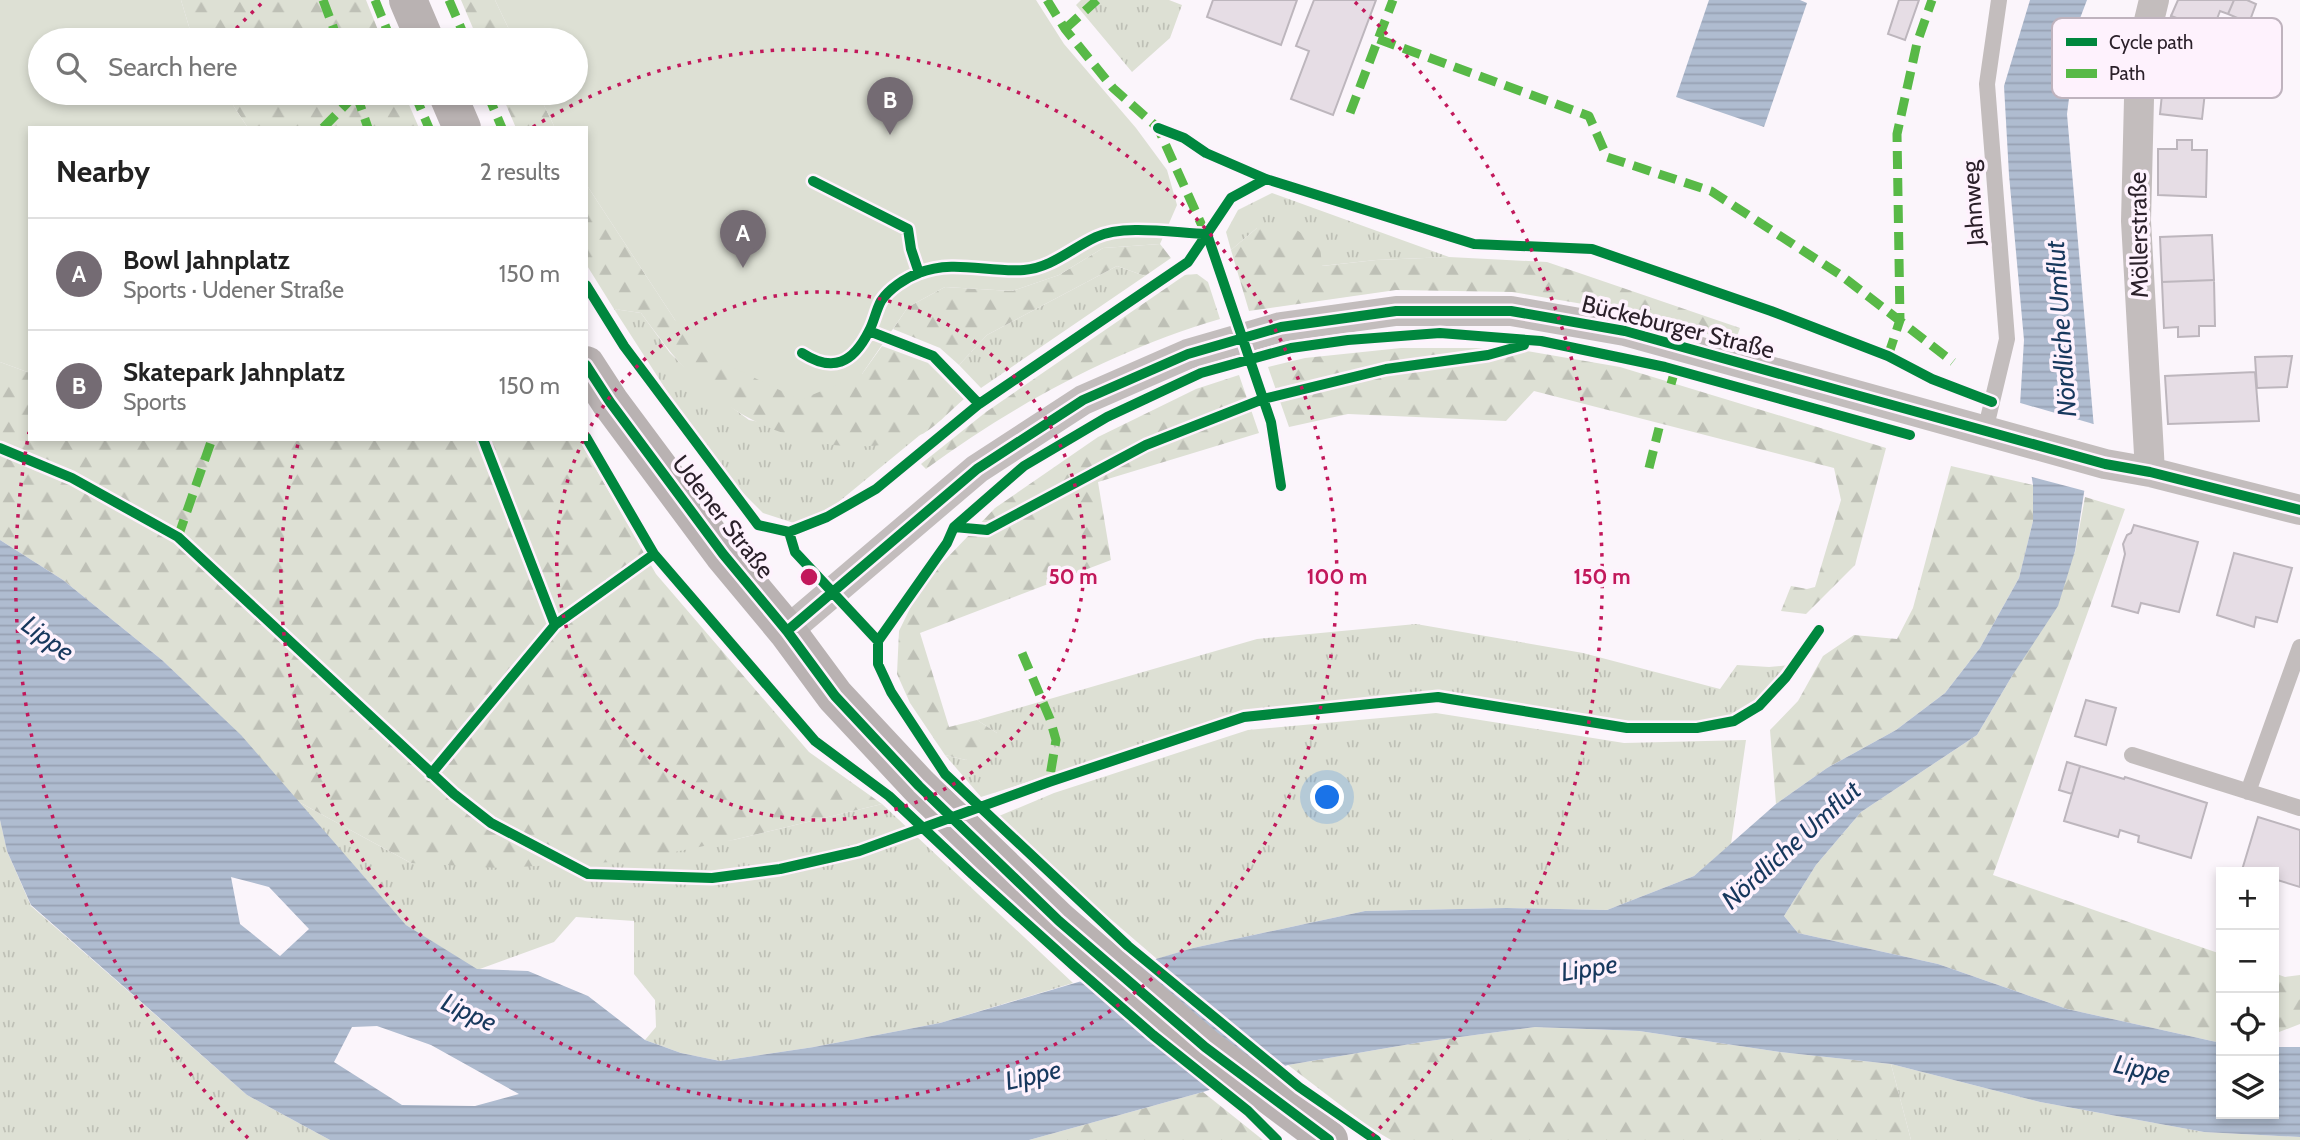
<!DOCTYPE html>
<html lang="en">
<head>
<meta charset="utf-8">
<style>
  :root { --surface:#fff; --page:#f2f2f2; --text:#222; --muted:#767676; --line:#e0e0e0; --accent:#746b73 }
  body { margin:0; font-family:Cabin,sans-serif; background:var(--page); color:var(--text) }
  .controls { position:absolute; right:21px; bottom:21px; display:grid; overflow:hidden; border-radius:0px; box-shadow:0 4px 10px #0003 }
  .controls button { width:63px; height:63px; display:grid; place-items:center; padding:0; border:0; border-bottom:2px solid var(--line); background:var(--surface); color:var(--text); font:35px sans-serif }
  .you { position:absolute; left:1328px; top:798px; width:24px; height:24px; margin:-18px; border:5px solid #fff; border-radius:50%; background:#1a73e8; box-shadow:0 0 0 10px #1a73e833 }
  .badge { display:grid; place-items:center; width:46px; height:46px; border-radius:50%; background:var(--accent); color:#fff; font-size:23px; font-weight:700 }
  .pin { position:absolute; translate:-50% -58px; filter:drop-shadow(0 2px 4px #0008) }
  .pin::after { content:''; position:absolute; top:37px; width:24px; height:21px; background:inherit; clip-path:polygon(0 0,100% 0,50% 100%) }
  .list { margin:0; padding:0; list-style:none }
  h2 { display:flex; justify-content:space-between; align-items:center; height:91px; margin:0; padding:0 28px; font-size:30px }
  h2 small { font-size:23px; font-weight:400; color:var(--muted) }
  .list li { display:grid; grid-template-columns:46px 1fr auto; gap:21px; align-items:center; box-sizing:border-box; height:112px; padding:0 28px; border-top:2px solid var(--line) }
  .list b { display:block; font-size:26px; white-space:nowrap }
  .list p { margin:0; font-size:23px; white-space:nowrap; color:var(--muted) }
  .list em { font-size:23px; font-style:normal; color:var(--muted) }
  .icon { flex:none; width:38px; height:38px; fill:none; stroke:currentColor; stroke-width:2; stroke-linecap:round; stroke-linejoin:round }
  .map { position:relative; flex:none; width:2300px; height:1140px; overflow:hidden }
  .search { position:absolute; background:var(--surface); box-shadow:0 4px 10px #0003; left:28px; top:28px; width:560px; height:77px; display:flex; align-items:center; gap:18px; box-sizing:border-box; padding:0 24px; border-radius:38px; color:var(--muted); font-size:26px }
  .panel { position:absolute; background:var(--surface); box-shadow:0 4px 10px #0003; left:28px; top:126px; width:560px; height:315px; border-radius:0px }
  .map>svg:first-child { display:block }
</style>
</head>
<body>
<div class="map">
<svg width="2300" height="1140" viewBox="0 0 2300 1140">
  <defs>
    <pattern id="grass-tufts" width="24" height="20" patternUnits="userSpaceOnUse" patternTransform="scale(1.75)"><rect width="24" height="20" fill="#dde0d4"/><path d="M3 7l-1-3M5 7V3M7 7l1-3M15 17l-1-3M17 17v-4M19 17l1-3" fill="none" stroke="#bec0b6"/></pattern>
    <pattern id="forest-firs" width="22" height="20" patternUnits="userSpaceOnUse" patternTransform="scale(1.75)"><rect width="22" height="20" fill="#dde0d4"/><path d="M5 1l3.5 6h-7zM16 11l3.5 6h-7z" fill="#bec0b6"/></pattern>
    <pattern id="water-rules" width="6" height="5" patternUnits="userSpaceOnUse" patternTransform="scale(1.75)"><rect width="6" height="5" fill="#afbcd0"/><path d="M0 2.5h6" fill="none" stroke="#97a1b3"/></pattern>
  </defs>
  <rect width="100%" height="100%" fill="#fbf5fb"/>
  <path fill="url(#grass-tufts)" d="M1081,0h88l13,5 -12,33 -38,34 -56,-67z
    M1272,193l177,64 -73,3 -55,6 -64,-38 -26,22 -5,-18 12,-22z
    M1117,266l28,10 -164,112 -22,-23 28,-30z
    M614,309l27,4 29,40 37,36 42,31 129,24 42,-9 -90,74 -33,15 -34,-11 -25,-25 -57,-75z
    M1416,624l167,29 137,36 17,-24 32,2 21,-2 -31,41 -23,17 -109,3 -188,-31 -193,17 -265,85 -36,-42 21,5 31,-27 -20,-13 280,-81z
    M1436,713l188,30 122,-3 -15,104 -37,32 -87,34 -100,-2 -142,3 -172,37 -36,11 -71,-61 -87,-82 55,-23 194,-63z
    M297,801l114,62 322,-23 149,-36 191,179 -133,40 -126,24 -94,14 -39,-8 -36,-13 11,-13 -1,-27 -21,-26v-53l-58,-4 -22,25 -77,28 -71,-45z
    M0,820l7,31 24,55 216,189 83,45h-330z
    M1891,1064l149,38 164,30 96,5v3h-389z"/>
  <path fill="url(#forest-firs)" d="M181,0h185l16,40h-189z
    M461,0h34l19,40h-36z
    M225,93h179l15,35h-171z
    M501,93h37l17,35h-39z
    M586,184l89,136 187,54 20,-28 46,17 36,36c-12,10 -32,32 -46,37 -70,26 -156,0 -211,-46 -26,-22 -46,-50 -66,-77l-27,-4 -28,-45z
    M1257,228l38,1 25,16 2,21 54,-6 73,-3 98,5 193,66 -5,14 -105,-30 -118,-20 -116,-2 -147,21 -18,-61z
    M1160,244l11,14 -26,18 -28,-10 -130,69 -28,30 -19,-17 -47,-19 15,-22 37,-20 67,4 47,-16 44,-27z
    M1197,274l11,8 12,37c-106,31 -205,85 -294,150l-5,-5 65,-52 199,-137z
    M1401,348h109l110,19 266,81 -31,117 -49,49 -25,-3 10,-25 16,3 8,-2 26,-87 -7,-32 -300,-77 -28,30 -158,-7 -59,13 -21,-60 37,-9z
    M0,362l30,11v66h181l6,2 1,-2h361l77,135 153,178 73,52 -149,36 -102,21 -131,7 -89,-5 -114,-62 -57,-66 -78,-75 -99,-80 -63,-40z
    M1239,375l20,58 -161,49 13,78 -191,73 29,94 28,-7 20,13 -2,18 -29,9 -21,-5 -35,-52 -13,-29 2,-43 23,-47 73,-76 103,-71 98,-48z
    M1951,466l82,19v36l-14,57 -39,70 -35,45 -49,37 -69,38 -51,36 -6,-74 28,-29 25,-45 31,-21 43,4 16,-31z
    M2085,497l40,12 -132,366 228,79v89l-154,-34 -129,-45 -140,-31 -14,-17 32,-51 45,-53 116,-77 35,-59 63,-124z
    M2274,973l11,4 15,-2v49l-26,10z
    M1535,1027l104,4 141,21 111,12 20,76h-520l-22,-13 -81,-62 134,-23z
    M1203,1092l60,48h-234z"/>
  <path fill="#dde0d4" d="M0,0h181l12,40h-153v53h185l23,35h-218v245l-30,-11z
    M495,0h541l28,44 72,84 31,42 10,35 -17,39 -57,4 -44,27 -47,16 -67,-4 -37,20 -46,67 -62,26 -74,-36 -51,-44 -89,-136v-56h-31l-17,-35h38v-53h-62z"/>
  <path fill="url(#water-rules)" fill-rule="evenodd" d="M1709,0h91l7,3 -43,124 -88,-30z
    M2030,0h57l-8,21 -12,93 27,314 -19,123 -17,55 -46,70 -35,59 -116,77 -45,53 -32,51 14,17 140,31 129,45 154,34v71h53v-67h26v90l-96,-5 -164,-30 -149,-38 -111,-12 -141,-21 -104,-4 -113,15 -134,23 -85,27 -174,48h-699l-83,-45 -216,-190 -24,-54 -7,-31v-280l63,40 99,80 79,75 165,190 71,44 51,2 60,25 57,44 36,13 39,8 94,-14 126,-24 253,-75 172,-37 142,-3 100,2 87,-34 82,-72 51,-36 69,-38 49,-37 35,-45 39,-70 14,-57v-36l-13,-80 4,-65 -15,-165 -5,-89zM231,877l38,10 40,42 -29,27 -40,-32zM377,1026l54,19 88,49 -44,12 -73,-1 -68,-43 18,-35z"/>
  <path fill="#fbf5fb" d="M2017,402l80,23 -8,67 -61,-16z"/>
  <path fill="#e6dde5" stroke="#bdb6bd" stroke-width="2" d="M1213,0h84l-16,45 -74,-28z
    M1314,0h62l-43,115 -42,-16 18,-48 -13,-5z
    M1899,0h20l-14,40 -17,-6z
    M2178,0h56l-6,14 -8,-3 -8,21 -41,-16z
    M2234,0h13l9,4 -7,19 -21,-9z
    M2171,16l54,19 -1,3 7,3 -5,14 -6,-2 -4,3 -8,-2 -40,-16z
    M2180,63l16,1v8l11,2 -5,45 -42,-5 2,-20 -1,-7 4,-18 14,2z
    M2177,140h15v10h15l-1,47 -48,-2v-46h19z
    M2212,235l2,45 -52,2 -2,-45z
    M2214,280l1,46h-16v10l-21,1v-10l-14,1 -2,-46z
    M2292,356l-5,31 -30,1 -2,-31z
    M2255,372l4,49 -91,3 -3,-48z
    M2134,525l64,17 -19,70 -38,-9 -3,10 -26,-7 13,-52 -2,-10 4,-9 4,-2z
    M2234,553l58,15 -15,54 -21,-5 -2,10 -37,-12z
    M2086,700l30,8 -10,37 -31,-9z
    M2067,762l13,4 -8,28 -13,-4z
    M2080,766l44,13 1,-2 82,26 -16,55 -53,-16 1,-6 -19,-6 -2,7 -54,-16z
    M2258,817l42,13v57l-26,-8v-7h-24l-8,-2z"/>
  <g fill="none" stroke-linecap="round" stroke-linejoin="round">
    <path stroke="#c3bdbd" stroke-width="16" d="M1985,431l22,-92 -20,-255 12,-84
      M2132,755l168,53
      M2248,792l52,-145"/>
    <path stroke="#c3bdbd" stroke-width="30" d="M2150,472l-14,-251 4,-163 14,-58
      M787,631l190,-162 106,-69 105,-46 93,-27 115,-16h115l114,20 480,133 45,8 150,38"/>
    <path stroke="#b9b2b2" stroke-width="38" d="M408,0l17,40
      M447,93l15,35
      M586,365l24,37 113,152 64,77 48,65 84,90 140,135 146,126 124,93"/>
    <path stroke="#58b947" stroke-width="9" stroke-dasharray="18 9" stroke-linecap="butt" d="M323,0l15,40
      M375,0l16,40
      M449,0l17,40
      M1047,0l18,29 48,59 45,40 50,111
      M1065,29l32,-29
      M1378,39l211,77 18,41 104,34 131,85 111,86
      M356,93l12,35
      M414,93l15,35
      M487,93l15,35
      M1350,113l43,-113
      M323,128l33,-34
      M1888,356l12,-36 -3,-186 20,-91 15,-43
      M1671,384l4,-14
      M1649,468l10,-40
      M178,537l34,-98
      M1022,653l28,66 6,21 -7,42"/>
    <defs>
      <path id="cycleway" d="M1158,128l26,10 22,15 60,26 208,65 118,5 179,62 117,45 44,23 60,23
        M1266,179l-35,19 -43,64 -209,142 -103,85 -49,28 -38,15 6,20 83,89 69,-98 7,-16 70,-61 83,-49 94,-44 90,-25 57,-8 92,-7 101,8 124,26 245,68
        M813,181l95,48 3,20 8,24
        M586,285l38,61 134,179 31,7
        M869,331l64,25 46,48
        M802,353c31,20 51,10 67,-22 5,-9 7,-21 12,-30 8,-12 24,-23 38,-28 34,-14 70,0 105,-3 27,-2 48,-22 72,-33 28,-13 79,-4 111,-3l64,188 10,64
        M586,365l24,37 113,152 64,77 48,65 84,90 140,135 146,126 124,93
        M586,437l68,117 161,187 74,55 82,77 103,93 79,69 95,76 29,29
        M483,439l72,186
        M0,448l72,30 106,59 276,257 37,29 97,51 124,4 68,-9 79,-18 190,-69 195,-65 194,-20 189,31h70l37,-7 25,-15 27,-29 33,-47
        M954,527l33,3 159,-85 117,-46 123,-30 102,-14 36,-10
        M787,631l190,-162 106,-69 105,-46 93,-27 115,-16h115l114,20 480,133 45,8 150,38
        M878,641v23l13,28 54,82 183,172 171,141 77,53
        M431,774l124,-149 99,-71"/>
    </defs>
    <use href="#cycleway" stroke="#fef2fd" stroke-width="15"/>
    <use href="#cycleway" stroke="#00873e" stroke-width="10"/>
  </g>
  <g fill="none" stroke="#c2185b" stroke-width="3.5" stroke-dasharray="3.5 7">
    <path d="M586 435A264 264 0 1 1 583 441"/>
    <path d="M533 127A528 528 0 1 1 299 440"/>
    <path d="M248 1138A793 793 0 0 1 29 432M229 36A793 793 0 0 1 263 2M1355 2A793 793 0 0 1 1370 1138"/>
  </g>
  <g text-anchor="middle" stroke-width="7" stroke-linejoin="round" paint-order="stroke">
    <g font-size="24" fill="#2b202a" stroke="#fef2fd">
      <text transform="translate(1973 203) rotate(-94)" y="8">Jahnweg</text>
      <text transform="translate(2139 235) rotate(-91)" y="8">Möllerstraße</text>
      <text transform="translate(1678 327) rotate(14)" y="8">Bückeburger Straße</text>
      <text transform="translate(723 517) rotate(52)" y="8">Udener Straße</text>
    </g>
    <g font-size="26" font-style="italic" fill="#17385d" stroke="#fef2fd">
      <text transform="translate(2061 329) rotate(-94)" y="9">Nördliche Umflut</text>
      <text transform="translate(48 638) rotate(36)" y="9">Lippe</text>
      <text transform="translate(1791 845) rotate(-42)" y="9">Nördliche Umflut</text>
      <text transform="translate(1589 968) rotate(-9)" y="9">Lippe</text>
      <text transform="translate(469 1012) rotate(25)" y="9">Lippe</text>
      <text transform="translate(2142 1069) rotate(12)" y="9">Lippe</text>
      <text transform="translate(1033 1075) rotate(-13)" y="9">Lippe</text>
    </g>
  </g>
  <rect x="2052" y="18" width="230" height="80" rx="10" fill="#fef2fd" stroke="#bfb3be" stroke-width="2"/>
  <rect x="2066" y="38" width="31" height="8" fill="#00873e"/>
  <rect x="2066" y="69" width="31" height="9" fill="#58b947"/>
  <g font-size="19" fill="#2b202a">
    <text x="2109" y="49">Cycle path</text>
    <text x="2109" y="80">Path</text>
  </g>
  <circle cx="809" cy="577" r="10" fill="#c2185b" stroke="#fef2fd" stroke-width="3.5"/>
  <g font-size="21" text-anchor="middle" font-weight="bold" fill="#c2185b" stroke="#fef2fd" stroke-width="7" stroke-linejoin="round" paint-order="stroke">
    <text x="1073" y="584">50 m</text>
    <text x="1337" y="584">100 m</text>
    <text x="1602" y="584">150 m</text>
  </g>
</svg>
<div class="controls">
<button>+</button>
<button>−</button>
<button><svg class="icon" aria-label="locate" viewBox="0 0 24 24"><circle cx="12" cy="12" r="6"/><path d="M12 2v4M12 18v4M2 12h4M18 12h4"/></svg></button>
<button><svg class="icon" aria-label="layers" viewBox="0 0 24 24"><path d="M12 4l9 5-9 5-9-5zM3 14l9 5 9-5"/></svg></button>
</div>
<div class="you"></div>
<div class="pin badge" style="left:743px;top:268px">A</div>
<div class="pin badge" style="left:890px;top:135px">B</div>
<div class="search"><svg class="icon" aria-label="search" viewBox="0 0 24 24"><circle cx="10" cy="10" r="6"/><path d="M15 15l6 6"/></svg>Search here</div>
<section class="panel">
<h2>Nearby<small>2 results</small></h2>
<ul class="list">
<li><span class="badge">A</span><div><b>Bowl Jahnplatz</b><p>Sports · Udener Straße</p></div><em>150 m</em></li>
<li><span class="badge">B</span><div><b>Skatepark Jahnplatz</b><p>Sports</p></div><em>150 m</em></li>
</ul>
</section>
</div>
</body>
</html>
